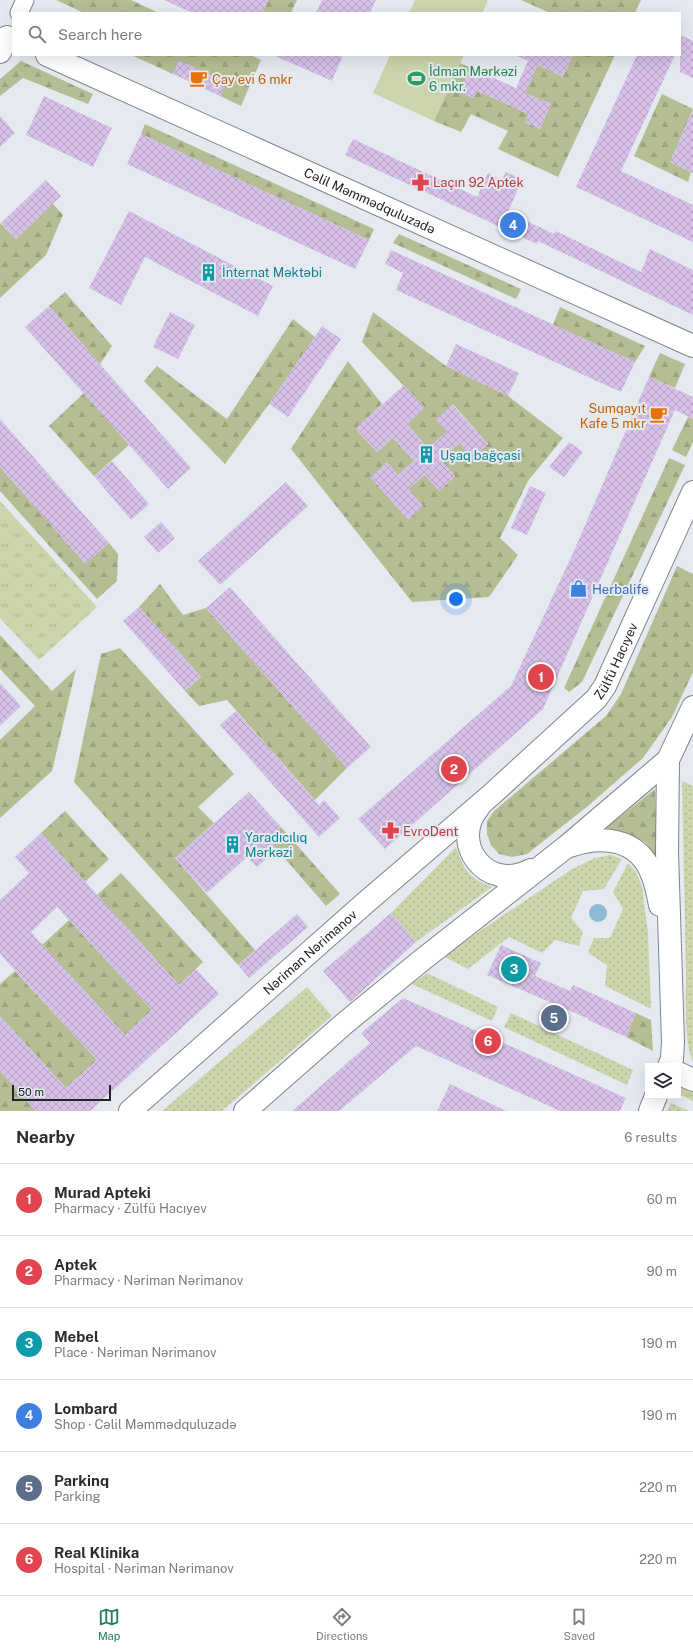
<!DOCTYPE html>
<html lang="en">
<head>
<meta charset="utf-8">
<style>
  :root { --surface:#fff; --page:#f2f2f3; --text:#2b2b33; --muted:#7c7c81; --line:#e1e1e2; --accent:#217e55 }
  body { margin:0; font-family:"Public Sans",sans-serif; background:var(--page); color:var(--text) }
  .controls { position:absolute; right:12px; bottom:12px; display:grid; overflow:hidden; border-radius:0px; box-shadow:0 4px 16px #0002 }
  .controls button { width:36px; height:36px; display:grid; place-items:center; padding:0; border:0; border-bottom:1px solid var(--line); background:var(--surface); color:var(--text); font:20px sans-serif }
  .scale { position:absolute; left:12px; bottom:10px; width:99px; box-sizing:border-box; padding-left:4px; border:2px solid #222427; border-top:0; font-size:11px; line-height:14px; white-space:nowrap; color:#222427; -webkit-text-stroke:3px #e5eaf1; paint-order:stroke }
  .you { position:absolute; left:456px; top:599px; width:14px; height:14px; margin:-10px; border:3px solid #fff; border-radius:50%; background:#1a73e8; box-shadow:0 0 0 6px #1a73e833 }
  .badge { display:grid; place-items:center; width:26px; height:26px; border-radius:50%; background:var(--accent); color:#fff; font-size:13px; font-weight:700 }
  .pin { position:absolute; translate:-50% -50%; border:2px solid #fff; box-shadow:0 1px 4px #0006 }
  .list { margin:0; padding:0; list-style:none }
  h2 { display:flex; justify-content:space-between; align-items:center; height:52px; margin:0; padding:0 16px; font-size:17px }
  h2 small { font-size:13px; font-weight:400; color:var(--muted) }
  .list li { display:grid; grid-template-columns:26px 1fr auto; gap:12px; align-items:center; box-sizing:border-box; height:72px; padding:0 16px; border-top:1px solid var(--line) }
  .list b { display:block; font-size:15px; white-space:nowrap }
  .list p { margin:0; font-size:13px; white-space:nowrap; color:var(--muted) }
  .list em { font-size:13px; font-style:normal; color:var(--muted) }
  .icon { flex:none; width:22px; height:22px; fill:none; stroke:currentColor; stroke-width:2; stroke-linecap:round; stroke-linejoin:round }
  .map { position:relative; flex:none; width:693px; height:1111px; overflow:hidden }
  .search { position:absolute; background:var(--surface); box-shadow:0 4px 16px #0002; left:12px; right:12px; top:12px; height:44px; display:flex; align-items:center; gap:10px; box-sizing:border-box; padding:0 14px; border-radius:0px; color:var(--muted); font-size:15px }
  .sheet { height:484px; background:var(--surface) }
  nav { display:flex; justify-content:space-around; align-items:center; box-sizing:border-box; height:56px; border-top:1px solid var(--line); background:var(--surface); font-size:11px; color:var(--muted) }
  nav a { display:grid; justify-items:center; gap:2px }
  nav .on { color:var(--accent) }
  .map>svg:first-child { display:block }
</style>
</head>
<body>
<div class="map">
<svg width="693" height="1111" viewBox="0 0 693 1111">
  <defs>
    <pattern id="grass-tufts" width="24" height="20" patternUnits="userSpaceOnUse"><rect width="24" height="20" fill="#cbd4aa"/><path d="M3 7l-1-3M5 7V3M7 7l1-3M15 17l-1-3M17 17v-4M19 17l1-3" fill="none" stroke="#aeb692"/></pattern>
    <pattern id="forest-firs" width="22" height="20" patternUnits="userSpaceOnUse"><rect width="22" height="20" fill="#b5bd93"/><path d="M5 1l3.5 6h-7zM16 11l3.5 6h-7z" fill="#9ba27f"/></pattern>
    <pattern id="park-dots" width="8" height="8" patternUnits="userSpaceOnUse"><rect width="8" height="8" fill="#cbd4aa"/><path d="M2 2h.1M6 6h.1" fill="none" stroke="#aeb692" stroke-width="1.8" stroke-linecap="round"/></pattern>
    <pattern id="building-cross-hatch" width="8" height="8" patternUnits="userSpaceOnUse"><rect width="8" height="8" fill="#d7c1e8"/><path d="M0 0l8 8M0 8l8-8" fill="none" stroke="#b8a6c7"/></pattern>
  </defs>
  <rect width="100%" height="100%" fill="#e5eaf1"/>
  <path fill="url(#grass-tufts)" d="M0,501l97,106 -58,53 -39,-42z
    M678,1085l15,4v12l-15,-7z"/>
  <path fill="url(#forest-firs)" d="M56,0h75l28,13h-75z
    M268,0h29l-6,13h-29z
    M521,0h120l-6,13h-85z
    M131,55h120l10,5 -20,46 -21,-10 6,-13 -46,-22 -7,13z
    M573,55h42l-57,122 -60,-28 10,-18 -37,-17 -10,18 -27,-11 26,-58 11,5 -11,24 13,6 4,-7 52,23 -4,8 15,7 11,-25 -26,-11 12,-28 26,11z
    M21,61l72,33 -5,10 -65,-26 -23,18v-17z
    M662,94l31,15 -23,53 21,10 -3,10 -54,-26z
    M145,124l229,105 -5,11 -228,-106z
    M53,204l10,11 -17,40 -46,43v-75l16,16z
    M399,234l122,55 -5,10 -123,-56z
    M65,292l47,54 -12,18 -51,-58z
    M560,307l85,39 -10,16 -82,-37z
    M373,312l73,54 62,30 55,42 -35,43 -28,57 18,17 -29,42 -77,5 -121,-153 57,-88 34,43 -26,25 21,23 16,-14 21,23 -16,14 -12,-13 22,58 15,-14 -15,-17 17,-14 14,16 16,-15 -14,-16 18,-17 13,15 16,-14 -35,-40 -17,15 11,13 -19,16 -21,-24 18,-16 -63,-66z
    M293,319l22,18 -46,67 -44,60 -81,-83 13,-15 70,53z
    M660,353l25,11 -10,24 -26,-11z
    M84,393l45,52 -35,31 -45,-50z
    M688,417l5,2v23l-7,15 -14,-7z
    M669,458l16,7 -103,217 -13,10 -5,-4z
    M0,467l85,96 24,-20 9,11 -1,27 -20,18 -97,-108z
    M677,566l16,8v98l-21,45 -29,41 -55,48 -61,48 -15,3 -13,-3 -8,-9 -4,-11v-13l7,-10 112,-95 15,-22z
    M160,584l23,31 23,-7 141,160 -32,32 -88,-100 -28,6 -14,-15 16,-14 -62,-70z
    M0,635l52,56 24,-22 -24,102 -52,47v-78l35,-34 -35,-37z
    M120,648l114,126 -36,33 16,16 -39,35 80,92 -17,15 -164,-183 27,-128z
    M655,789l2,69 -12,-16 -19,-9 -20,-5z
    M65,811l44,48 -24,23 -44,-49z
    M281,827l59,67 -14,12 -58,-67z
    M121,873l82,89 -24,23 -82,-90z
    M69,920l83,90 -27,25 -83,-90z
    M15,971l82,89 -31,28 -66,-72v-32z
    M636,1013l15,7 2,31 -27,-14z
    M0,1071l36,40h-36z"/>
  <path fill="url(#park-dots)" d="M682,781l11,5v276c-9,-18 -7,-64 -7,-85 -1,-65 -3,-130 -4,-196z
    M456,847c8,23 13,31 36,40l-76,55 -25,-29z
    M610,855l12,4 -18,30 -21,2 -12,27 12,14 -4,14 -24,-6 -13,13 -33,-16 -41,32 -25,-13 129,-87 23,-11z
    M628,863l8,9 6,15 6,46 3,76 -46,-23 2,-21 -19,-12 6,-15h16l13,-29 -10,-17z
    M427,973l71,34 -6,14 -80,-37z
    M307,987l25,29 -110,95h-60z
    M511,1013l122,57 -6,15 -123,-58z
    M671,1103l18,8h-22z"/>
  <path fill="#cbd4aa" d="M415,0h71l2,1 -6,12h-73z
    M390,55h74l-30,66 -61,-28z"/>
  <path fill="#8dbad2" d="M589 913a9 9 0 1 1 18 0a9 9 0 1 1-18 0Z"/>
  <path fill="url(#building-cross-hatch)" fill-rule="evenodd" d="M164,0h104l-6,13h-69z
    M322,0h54l-6,13h-54z
    M680,35l13,6v37l-13,-6z
    M273,55h70l-11,26z
    M515,55h58l-10,22 -25,-12 -13,28 26,11 -11,25 -15,-7 4,-8 -52,-23 -4,7 -13,-6 11,-24 45,20 12,-27z
    M637,55h38l-54,116 72,34v37l-117,-55z
    M179,60l47,23 -6,13 -47,-22z
    M44,96l68,32 -19,39 -67,-32z
    M693,110v63l-23,-11z
    M0,116l15,17 -15,14z
    M141,134l228,106 -14,29 -228,-105z
    M353,139l124,58 11,-24 14,7 4,-8 16,8 -14,32 46,22 2,-3 85,41 9,-23 43,21v45l-155,-74 -1,3 -192,-89z
    M46,180l15,16 -45,43 -15,-16z
    M129,211l144,75 -15,30 -113,-59 -24,48 -32,-17z
    M391,250l244,112 -14,30 -225,-102 7,-17 -18,-9z
    M49,306l142,162 -23,21 -143,-162z
    M170,312l25,13 -17,34 -25,-12z
    M322,326l19,13 -53,78 -19,-13z
    M456,344l63,29 -11,23 -62,-30z
    M649,377l44,20v22l-18,-9 -132,299 -158,140 -27,-30 153,-133 62,-133z
    M404,385l21,23 -18,16 21,24 19,-16 -11,-13 16,-15 36,40 -16,14 -13,-15 -18,17 14,16 -16,15 -14,-16 -17,14 15,17 -15,14 -38,-43 17,-15 11,13 16,-14 -21,-23 -16,14 -21,-24z
    M0,419l109,124 -24,21 -85,-97z
    M569,442l14,10 -19,25 -15,-10z
    M112,461l37,43 -18,16 -37,-44z
    M286,482l22,24 -88,79 -22,-24z
    M530,486l16,7 -19,42 -16,-7z
    M161,522l14,16 -17,15 -14,-16z
    M230,587l141,160 -24,21 -141,-160z
    M139,607l62,70 -16,14 -62,-70z
    M0,683l21,23 -21,20z
    M236,711l83,94 5,-5 16,18 -21,19 -99,-112z
    M249,792l32,35 -13,12 9,10 -20,18 -10,-10 -40,36 -32,-35z
    M41,833l138,152 17,-16 23,25 -129,117h-54l-36,-40v-55l66,72 31,-28 -97,-106v-54l29,-27 -14,-16zM57,907l95,103 -27,25 -94,-103z
    M391,913l25,29 -66,60 -27,-31z
    M297,914l11,13 -59,51 -11,-13z
    M501,945l40,18 -6,13 35,15 3,-6 63,28 -10,24 -38,-17 1,-1 -102,-44z
    M403,998l223,100 -6,13h-60l-144,-65 -77,65h-47l78,-68 -9,-10z
    M450,1084l56,27h-69z"/>
  <g fill="none" stroke-linecap="round" stroke-linejoin="round">
    <defs>
      <path id="minor" d="M19,13l6,-13"/>
      <g id="major">
        <path d="M0,52l7,-15"/>
        <path id="s1" d="M47,55l646,291"/>
        <path d="M668,760l-1,92 6,190 -1,17 -3,7"/>
        <path d="M479,807c-30,34 6,87 52,63"/>
        <path d="M570,846c31,-11 67,-8 81,26 5,11 7,22 9,33"/>
        <path d="M678,1073l15,7"/>
        <path id="s2" d="M130,1111l234,-207 127,-109 105,-96 9,-13 88,-194"/>
        <path d="M245,1111l100,-88 77,-63 144,-113 102,-87 25,-53"/>
        <path d="M650,1111l6,-15"/>
      </g>
    </defs>
    <use href="#minor" stroke="#80848b" stroke-width="19"/>
    <use href="#major" stroke="#80848b" stroke-width="24"/>
    <use href="#minor" stroke="#fff" stroke-width="17"/>
    <use href="#major" stroke="#fff" stroke-width="22"/>
  </g>
  <defs>
    <symbol id="stadium-bare" viewBox="-9 -9 18 18"><path d="M0-5a6.5 5 0 1 0 0 10a6.5 5 0 1 0 0-10ZM-3.5-1.8h7v3.6h-7Z" fill="#2e9e5b" stroke="#e5eaf1" stroke-width="2.5" paint-order="stroke"/></symbol>
    <symbol id="cafe-bare" viewBox="-9 -9 18 18"><path d="M-5.5-4.5H6V0H3Q3 3.5 0 3.5H-2.5Q-5.5 3.5-5.5 0ZM3-3.2v2h1.7v-2ZM-6 4.5H4V6H-6Z" fill="#e8710a" stroke="#e5eaf1" stroke-width="2.5" paint-order="stroke"/></symbol>
    <symbol id="pharmacy-bare" viewBox="-9 -9 18 18"><path d="M-2-6h4v4h4v4h-4v4h-4v-4h-4v-4h4Z" fill="#e0444e" stroke="#e5eaf1" stroke-width="2.5" paint-order="stroke"/></symbol>
    <symbol id="building-bare" viewBox="-9 -9 18 18"><path d="M-4-6H4V6H1V3H-1V6H-4ZM-2.5-4.3h1.7v1.8h-1.7ZM.8-4.3h1.7v1.8H.8ZM-2.5-1h1.7V.8h-1.7ZM.8-1h1.7V.8H.8Z" fill="#0f9aa8" stroke="#e5eaf1" stroke-width="2.5" paint-order="stroke"/></symbol>
    <symbol id="shop-bare" viewBox="-9 -9 18 18"><path d="M-5-2.5h2.3a2.7 3.5 0 0 1 5.4 0H5L5.5 6h-11ZM-1.5-2.5h3a1.5 2.3 0 0 0-3 0Z" fill="#3f7fe0" stroke="#e5eaf1" stroke-width="2.5" paint-order="stroke"/></symbol>
  </defs>
  <g fill-rule="evenodd">
    <use href="#stadium-bare" x="404" y="66" width="25" height="25"/>
    <use href="#cafe-bare" x="186" y="66" width="25" height="25"/>
    <use href="#pharmacy-bare" x="408" y="170" width="25" height="25"/>
    <use href="#building-bare" x="196" y="260" width="25" height="25"/>
    <use href="#cafe-bare" x="646" y="402" width="25" height="25"/>
    <use href="#building-bare" x="414" y="442" width="25" height="25"/>
    <use href="#shop-bare" x="566" y="576" width="25" height="25"/>
    <use href="#pharmacy-bare" x="378" y="818" width="25" height="25"/>
    <use href="#building-bare" x="220" y="832" width="25" height="25"/>
  </g>
  <g text-anchor="middle" stroke-width="4" stroke-linejoin="round" paint-order="stroke">
    <g font-size="13" fill="#27864d" stroke="#e5eaf1" text-anchor="start">
      <text x="429" y="76">İdman Mәrkәzi<tspan x="429" dy="15">6 mkr.</tspan></text>
    </g>
    <g font-size="13" fill="#c56008" stroke="#e5eaf1" text-anchor="start">
      <text x="212" y="84">Çay evi 6 mkr</text>
      <text x="646" y="413" text-anchor="end">Sumqayıt<tspan x="646" dy="15">Kafe 5 mkr</tspan></text>
    </g>
    <g font-size="13" fill="#be3a42" stroke="#e5eaf1" text-anchor="start">
      <text x="433" y="187">Laçın 92 Aptek</text>
      <text x="403" y="836">EvroDent</text>
    </g>
    <g font-size="13" fill="#222427" stroke="#e5eaf1">
      <text dy="5" stroke="none"><textPath href="#s1" startOffset="354">Cəlil Məmmədquluzadə</textPath></text>
      <text dy="5" stroke="none"><textPath href="#s2" startOffset="665">Zülfü Hacıyev</textPath></text>
      <text dy="5" stroke="none"><textPath href="#s2" startOffset="240">Nəriman Nərimanov</textPath></text>
    </g>
    <g font-size="13" fill="#0d838f" stroke="#e5eaf1" text-anchor="start">
      <text x="222" y="277">İnternat Məktəbi</text>
      <text x="440" y="460">Uşaq bağçasi</text>
      <text x="245" y="842">Yaradıcılıq<tspan x="245" dy="15">Mərkəzi</tspan></text>
    </g>
    <g font-size="13" fill="#366cbe" stroke="#e5eaf1" text-anchor="start">
      <text x="592" y="594">Herbalife</text>
    </g>
  </g>
</svg>
<div class="controls">
<button><svg class="icon" aria-label="layers" viewBox="0 0 24 24"><path d="M12 4l9 5-9 5-9-5zM3 14l9 5 9-5"/></svg></button>
</div>
<div class="scale">50 m</div>
<div class="you"></div>
<div class="pin badge" style="left:541px;top:677px;background:#e0444e">1</div>
<div class="pin badge" style="left:454px;top:769px;background:#e0444e">2</div>
<div class="pin badge" style="left:514px;top:969px;background:#0f9aa8">3</div>
<div class="pin badge" style="left:513px;top:225px;background:#3f7fe0">4</div>
<div class="pin badge" style="left:554px;top:1018px;background:#5c6f8a">5</div>
<div class="pin badge" style="left:488px;top:1041px;background:#e0444e">6</div>
<div class="search"><svg class="icon" aria-label="search" viewBox="0 0 24 24"><circle cx="10" cy="10" r="6"/><path d="M15 15l6 6"/></svg>Search here</div>
</div>
<section class="sheet">
<h2>Nearby<small>6 results</small></h2>
<ul class="list">
<li><span class="badge" style="background:#e0444e">1</span><div><b>Murad Apteki</b><p>Pharmacy · Zülfü Hacıyev</p></div><em>60 m</em></li>
<li><span class="badge" style="background:#e0444e">2</span><div><b>Aptek</b><p>Pharmacy · Nəriman Nərimanov</p></div><em>90 m</em></li>
<li><span class="badge" style="background:#0f9aa8">3</span><div><b>Mebel</b><p>Place · Nəriman Nərimanov</p></div><em>190 m</em></li>
<li><span class="badge" style="background:#3f7fe0">4</span><div><b>Lombard</b><p>Shop · Cəlil Məmmədquluzadə</p></div><em>190 m</em></li>
<li><span class="badge" style="background:#5c6f8a">5</span><div><b>Parkinq</b><p>Parking</p></div><em>220 m</em></li>
<li><span class="badge" style="background:#e0444e">6</span><div><b>Real Klinika</b><p>Hospital · Nəriman Nərimanov</p></div><em>220 m</em></li>
</ul>
</section>
<nav>
<a class="on"><svg class="icon" aria-label="map" viewBox="0 0 24 24"><path d="M3 6l6-2 6 2 6-2v14l-6 2-6-2-6 2zM9 4v14M15 6v14"/></svg>Map</a>
<a><svg class="icon" aria-label="directions" viewBox="0 0 24 24"><path d="M12 3l9 9-9 9-9-9zM9 14v-3h6M13 9l2 2-2 2"/></svg>Directions</a>
<a><svg class="icon" aria-label="saved" viewBox="0 0 24 24"><path d="M7 4h10v16l-5-4-5 4z"/></svg>Saved</a>
</nav>
</body>
</html>
